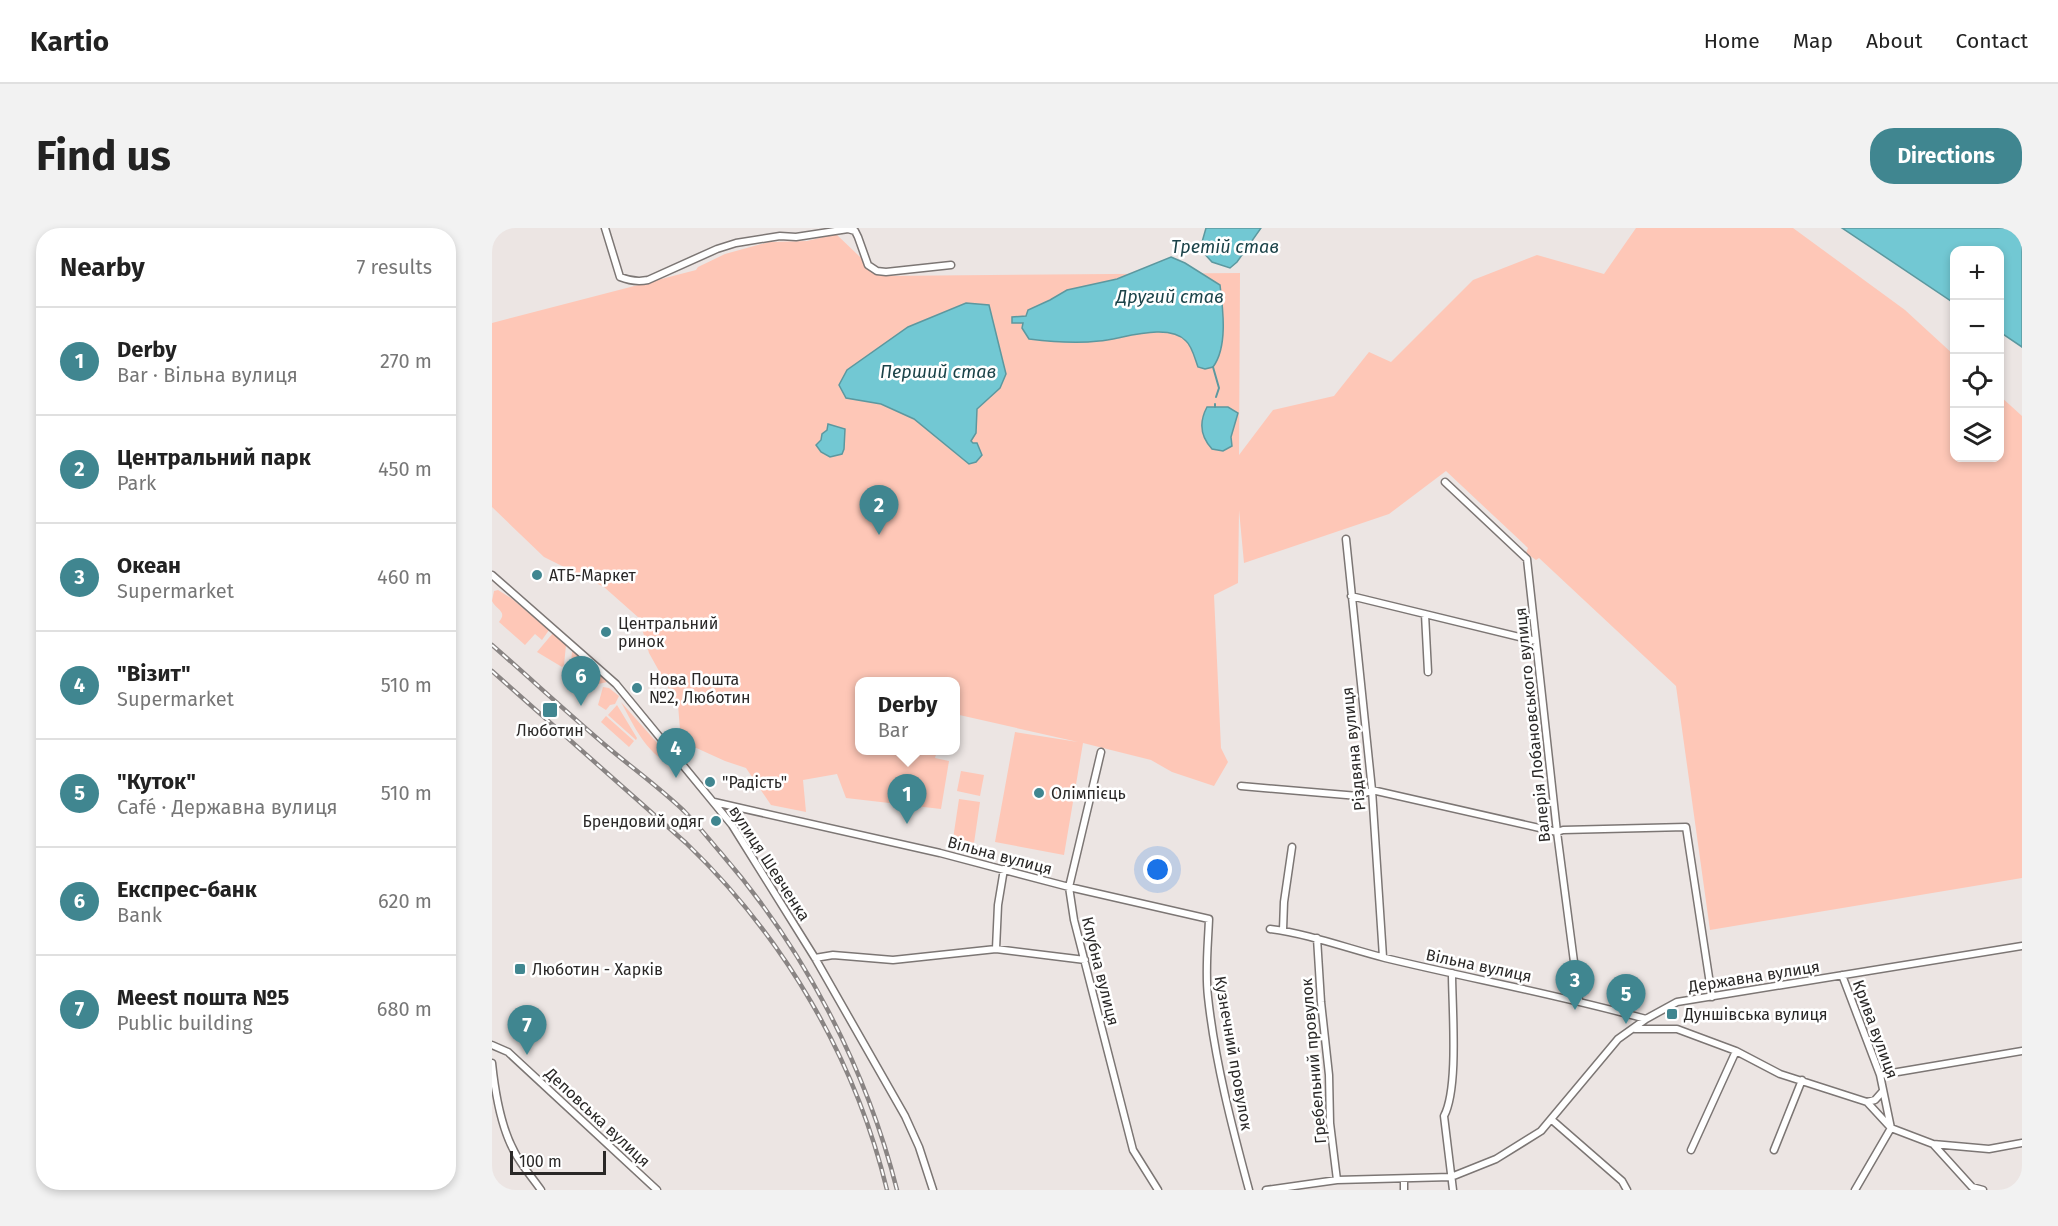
<!DOCTYPE html>
<html lang="en">
<head>
<meta charset="utf-8">
<style>
  :root { --surface:#fff; --page:#f2f2f2; --text:#222; --muted:#767676; --line:#e0e0e0; --accent:#408690 }
  body { margin:0; font-family:"Fira Sans",sans-serif; background:var(--page); color:var(--text) }
  .controls { position:absolute; right:18px; top:18px; display:grid; overflow:hidden; border-radius:12px; box-shadow:0 3px 9px #0003 }
  .controls button { width:54px; height:54px; display:grid; place-items:center; padding:0; border:0; border-bottom:2px solid var(--line); background:var(--surface); color:var(--text); font:30px sans-serif }
  .scale { position:absolute; left:18px; bottom:15px; width:96px; box-sizing:border-box; padding-left:6px; border:3px solid #2a2827; border-top:0; font-size:16px; line-height:21px; white-space:nowrap; color:#2a2827; -webkit-text-stroke:4px #fff; paint-order:stroke }
  .you { position:absolute; left:666px; top:642px; width:21px; height:21px; margin:-15px; border:4px solid #fff; border-radius:50%; background:#1a73e8; box-shadow:0 0 0 9px #1a73e833 }
  .badge { display:grid; place-items:center; width:39px; height:39px; border-radius:50%; background:var(--accent); color:#fff; font-size:20px; font-weight:700 }
  .pin { position:absolute; translate:-50% -50px; filter:drop-shadow(0 2px 3px #0008) }
  .pin::after { content:''; position:absolute; top:32px; width:21px; height:18px; background:inherit; clip-path:polygon(0 0,100% 0,50% 100%) }
  .popup { position:absolute; left:363px; top:449px; width:105px; height:78px; box-sizing:border-box; display:grid; place-content:center; border-radius:12px; background:var(--surface); filter:drop-shadow(0 2px 4px #0005); font-size:20px; white-space:nowrap; color:var(--muted) }
  .popup b { font-size:22px; color:var(--text) }
  .popup::after { content:''; position:absolute; left:50%; top:100%; margin-left:-12px; border:12px solid transparent; border-top-color:var(--surface) }
  .list { margin:0; padding:0; list-style:none }
  h2 { display:flex; justify-content:space-between; align-items:center; height:78px; margin:0; padding:0 24px; font-size:26px }
  h2 small { font-size:20px; font-weight:400; color:var(--muted) }
  .list li { display:grid; grid-template-columns:39px 1fr auto; gap:18px; align-items:center; box-sizing:border-box; height:108px; padding:0 24px; border-top:2px solid var(--line) }
  .list b { display:block; font-size:22px; white-space:nowrap }
  .list p { margin:0; font-size:20px; white-space:nowrap; color:var(--muted) }
  .list em { font-size:20px; font-style:normal; color:var(--muted) }
  .icon { flex:none; width:33px; height:33px; fill:none; stroke:currentColor; stroke-width:2; stroke-linecap:round; stroke-linejoin:round }
  .map { position:relative; flex:none; width:1530px; height:962px; overflow:hidden; border-radius:24px }
  header { display:flex; align-items:center; gap:36px; box-sizing:border-box; height:84px; padding:0 30px; background:var(--surface); border-bottom:2px solid var(--line) }
  header strong { font-size:28px }
  nav { display:flex; gap:33px; margin-inline-start:auto; font-size:21px }
  .intro { display:flex; align-items:center; justify-content:space-between; box-sizing:border-box; height:144px; padding:0 36px }
  h1 { margin:0; font-size:42px }
  .button { padding:15px 27px; border-radius:24px; background:var(--accent); color:#fff; font-size:21px; font-weight:700 }
  main { display:flex; gap:36px; padding:0 36px }
  aside { flex:1; background:var(--surface); border-radius:24px; box-shadow:0 3px 9px #0003 }
  .map>svg:first-child { display:block }
</style>
</head>
<body>
<header>
<strong>Kartio</strong>
<nav><a>Home</a><a>Map</a><a>About</a><a>Contact</a></nav>
</header>
<div class="intro"><h1>Find us</h1><a class="button">Directions</a></div>
<main>
<aside>
<h2>Nearby<small>7 results</small></h2>
<ul class="list">
<li><span class="badge">1</span><div><b>Derby</b><p>Bar · Вільна вулиця</p></div><em>270 m</em></li>
<li><span class="badge">2</span><div><b>Центральний парк</b><p>Park</p></div><em>450 m</em></li>
<li><span class="badge">3</span><div><b>Океан</b><p>Supermarket</p></div><em>460 m</em></li>
<li><span class="badge">4</span><div><b>&quot;Візит&quot;</b><p>Supermarket</p></div><em>510 m</em></li>
<li><span class="badge">5</span><div><b>&quot;Куток&quot;</b><p>Café · Державна вулиця</p></div><em>510 m</em></li>
<li><span class="badge">6</span><div><b>Експрес-банк</b><p>Bank</p></div><em>620 m</em></li>
<li><span class="badge">7</span><div><b>Meest пошта №5</b><p>Public building</p></div><em>680 m</em></li>
</ul>
</aside>
<div class="map">
<svg width="1530" height="962" viewBox="0 0 1530 962">
  <rect width="100%" height="100%" fill="#ece5e3"/>
  <path fill="#fec7b7" d="M1144,0h157l112,82 49,45v103h46v-62l22,20v462l-312,52 -34,-244 -137,-128 -3,2 -10,-7 2,-5 -82,-77 -57,43 -145,49 -5,-53 -1,73 -24,12 7,153 7,14 -14,24 -42,-14 -21,-12 -68,-17 -19,112 -69,-13 20,-110 63,10 -123,-28v-32h-96v68l78,1 -2,7 14,3 -8,48 -95,-11 -9,-24 -34,6 3,32 -35,-7 -25,-37 -21,-7 -44,-20 -3,-36 -29,-52 -10,-35 -35,-31 -60,-30 -52,-50v-184l204,-53 2,-3 27,-13 44,-12 38,-1 29,-7 44,42 360,-3 -1,182 34,-45 61,-14 35,-44 22,10 82,-82 64,-25 67,19z
    M6,362l13,8 38,32 -7,10 -7,-6 -10,11 -26,-23c9,-11 -3,-12 -7,-21l2,-10z
    M61,405l13,12 -2,20 -2,2 -25,-15z
    M80,423l35,31 -13,3 -8,-7 3,-4 -1,-5 -6,-1 -3,4 -8,-7z
    M111,459l6,1 10,8 -4,8 -5,1 -4,5 -8,-5z
    M129,474l53,60 -3,2c-25,-10 -38,-40 -50,-62z
    M125,477l20,33 -1,2 -28,-25z
    M114,488l28,25 -5,6 -28,-25z
    M469,543l23,4 -4,21 -23,-5z
    M467,571l21,3 -6,41 -21,-4z"/>
  <path fill="#72c8d3" stroke="#5c989f" stroke-width="1.5" d="M714,0h55l-24,34 -7,6 -18,-6 -12,-13z
    M1350,0h180v119l-22,-15v-82h-46v53z
    M679,29l14,6 35,22c3,24 8,62 -7,82l-8,2 -7,-2c-3,-8 -6,-21 -12,-26 -18,-19 -64,-2 -87,0 -24,3 -46,1 -70,-2l-7,-11 1,-5h-11v-6l14,-1 2,-6 22,-10 17,-10 50,-11z
    M474,75l23,2 17,69 -6,14 -23,21 -1,24 -5,8 2,2h4l5,12 -6,7 -7,2 -55,-45 -33,-15 -35,-6 -7,-13 8,-15 61,-43z
    M715,179h21l10,6 -7,24 1,9 -9,5 -11,-2c-12,-13 -13,-27 -5,-42z
    M336,196l17,5 -1,20 -2,5 -12,3 -9,-5 -5,-7 5,-5 1,-6 5,-4z"/>
  <g fill="none" stroke-linecap="round" stroke-linejoin="round">
    <path stroke="#5c989f" stroke-width="2" d="M721,139l6,21 -3,9
      M723,179v-3"/>
    <defs>
      <path id="minor" d="M113,0l15,49c10,4 18,5 28,3l69,-31 19,-6 44,-7 16,1 52,-8 7,2 3,6 10,28 9,6 9,1 65,-7
        M953,254l82,77 30,273 22,168
        M854,311l26,251 11,167
        M0,347l124,109 116,141 83,133 90,158 14,31 14,43
        M859,368l185,45
        M933,386l3,58
        M609,524l-32,135 5,33 59,230 25,40
        M749,558l117,10 14,-6 185,42 6,-2 123,-3 26,170
        M222,574l226,51 129,34 140,32c-1,26 -4,52 -1,78 7,65 24,130 41,193
        M778,701c39,5 76,19 115,29 87,21 175,37 261,61
        M791,702l1,-28 8,-55
        M825,710l4,64 8,73 1,48 7,57
        M504,721l2,-44 6,-36
        M323,730l18,-3 60,5 103,-11 89,11
        M960,745c0,34 7,115 -8,143l9,74
        M1350,747l38,100 11,53 -36,62
        M1143,801h42l59,22 44,23 87,28 24,26 42,16 39,43 11,3
        M0,817l16,7 149,138
        M0,835c3,29 8,62 22,88 7,14 18,26 27,39
        M1388,847l142,-24
        M1375,874l8,-2 8,-9
        M1060,892l70,61 5,9
        M1441,916l56,5 33,-6
        M1199,922l45,-99
        M1282,922l28,-70
        M912,951v11
        M774,962l71,-10 114,-3 45,-18 45,-28 77,-92 28,-20 31,-17 345,-56"/>
    </defs>
    <use href="#minor" stroke="#7c7674" stroke-width="9"/>
    <use href="#minor" stroke="#fff" stroke-width="6"/>
    <defs>
      <path id="rail" d="M0,417c40,35 79,71 119,105 24,20 50,39 73,61 13,13 24,27 36,41 83,95 146,215 177,338
        M0,443l194,172c98,94 169,215 201,347"/>
    </defs>
    <use href="#rail" stroke="#898483" stroke-width="4.5"/>
    <use href="#rail" stroke="#fff" stroke-width="2" stroke-dasharray="7" stroke-linecap="butt"/>
  </g>
  <g fill="#408690" stroke="#fff" stroke-width="2">
    <circle cx="45" cy="347" r="6"/>
    <circle cx="114" cy="404" r="6"/>
    <circle cx="145" cy="460" r="6"/>
    <rect x="50" y="474" width="16" height="16" rx="3"/>
    <circle cx="218" cy="554" r="6"/>
    <circle cx="547" cy="565" r="6"/>
    <circle cx="224" cy="593" r="6"/>
    <rect x="22" y="735" width="12" height="12" rx="3"/>
    <rect x="1174" y="780" width="12" height="12" rx="3"/>
  </g>
  <g text-anchor="middle" stroke-width="5" stroke-linejoin="round" paint-order="stroke">
    <g font-size="16" fill="#2a2827" stroke="#fff" text-anchor="start">
      <text x="57" y="353">АТБ-Маркет</text>
      <text x="126" y="401">Центральний<tspan x="126" dy="18">ринок</tspan></text>
      <text x="157" y="457">Нова Пошта<tspan x="157" dy="18">№2, Люботин</tspan></text>
      <text x="58" y="508" text-anchor="middle">Люботин</text>
      <text x="230" y="560">"Радість"</text>
      <text x="559" y="571">Олімпієць</text>
      <text x="212" y="599" text-anchor="end">Брендовий одяг</text>
      <text x="40" y="747">Люботин - Харків</text>
      <text x="1192" y="792">Дуншівська вулиця</text>
    </g>
    <g font-size="16" fill="#2a2827" stroke="#fff">
      <text transform="translate(1040 497) rotate(-96)" y="6">Валерія Лобановського вулиця</text>
      <text transform="translate(861 521) rotate(-96)" y="6">Різдвяна вулиця</text>
      <text transform="translate(508 627) rotate(15)" y="6">Вільна вулиця</text>
      <text transform="translate(278 635) rotate(57)" y="6">вулиця Шевченка</text>
      <text transform="translate(987 737) rotate(12)" y="6">Вільна вулиця</text>
      <text transform="translate(609 743) rotate(76)" y="6">Клубна вулиця</text>
      <text transform="translate(1262 748) rotate(-9)" y="6">Державна вулиця</text>
      <text transform="translate(1384 801) rotate(70)" y="6">Крива вулиця</text>
      <text transform="translate(742 825) rotate(80)" y="6">Кузнечний провулок</text>
      <text transform="translate(821 833) rotate(-95)" y="6">Гребельний провулок</text>
      <text transform="translate(106 889) rotate(43)" y="6">Деповська вулиця</text>
    </g>
    <g font-size="18" font-style="italic" fill="#1b4349" stroke="#fff">
      <text x="733" y="25">Третій став</text>
      <text x="678" y="75">Другий став</text>
      <text x="446" y="150">Перший став</text>
    </g>
  </g>
</svg>
<div class="controls">
<button>+</button>
<button>−</button>
<button><svg class="icon" aria-label="locate" viewBox="0 0 24 24"><circle cx="12" cy="12" r="6"/><path d="M12 2v4M12 18v4M2 12h4M18 12h4"/></svg></button>
<button><svg class="icon" aria-label="layers" viewBox="0 0 24 24"><path d="M12 4l9 5-9 5-9-5zM3 14l9 5 9-5"/></svg></button>
</div>
<div class="scale">100 m</div>
<div class="you"></div>
<div class="pin badge" style="left:415px;top:596px">1</div>
<div class="popup"><b>Derby</b>Bar</div>
<div class="pin badge" style="left:387px;top:307px">2</div>
<div class="pin badge" style="left:1083px;top:782px">3</div>
<div class="pin badge" style="left:184px;top:550px">4</div>
<div class="pin badge" style="left:1134px;top:796px">5</div>
<div class="pin badge" style="left:89px;top:478px">6</div>
<div class="pin badge" style="left:35px;top:827px">7</div>
</div>
</main>
</body>
</html>
